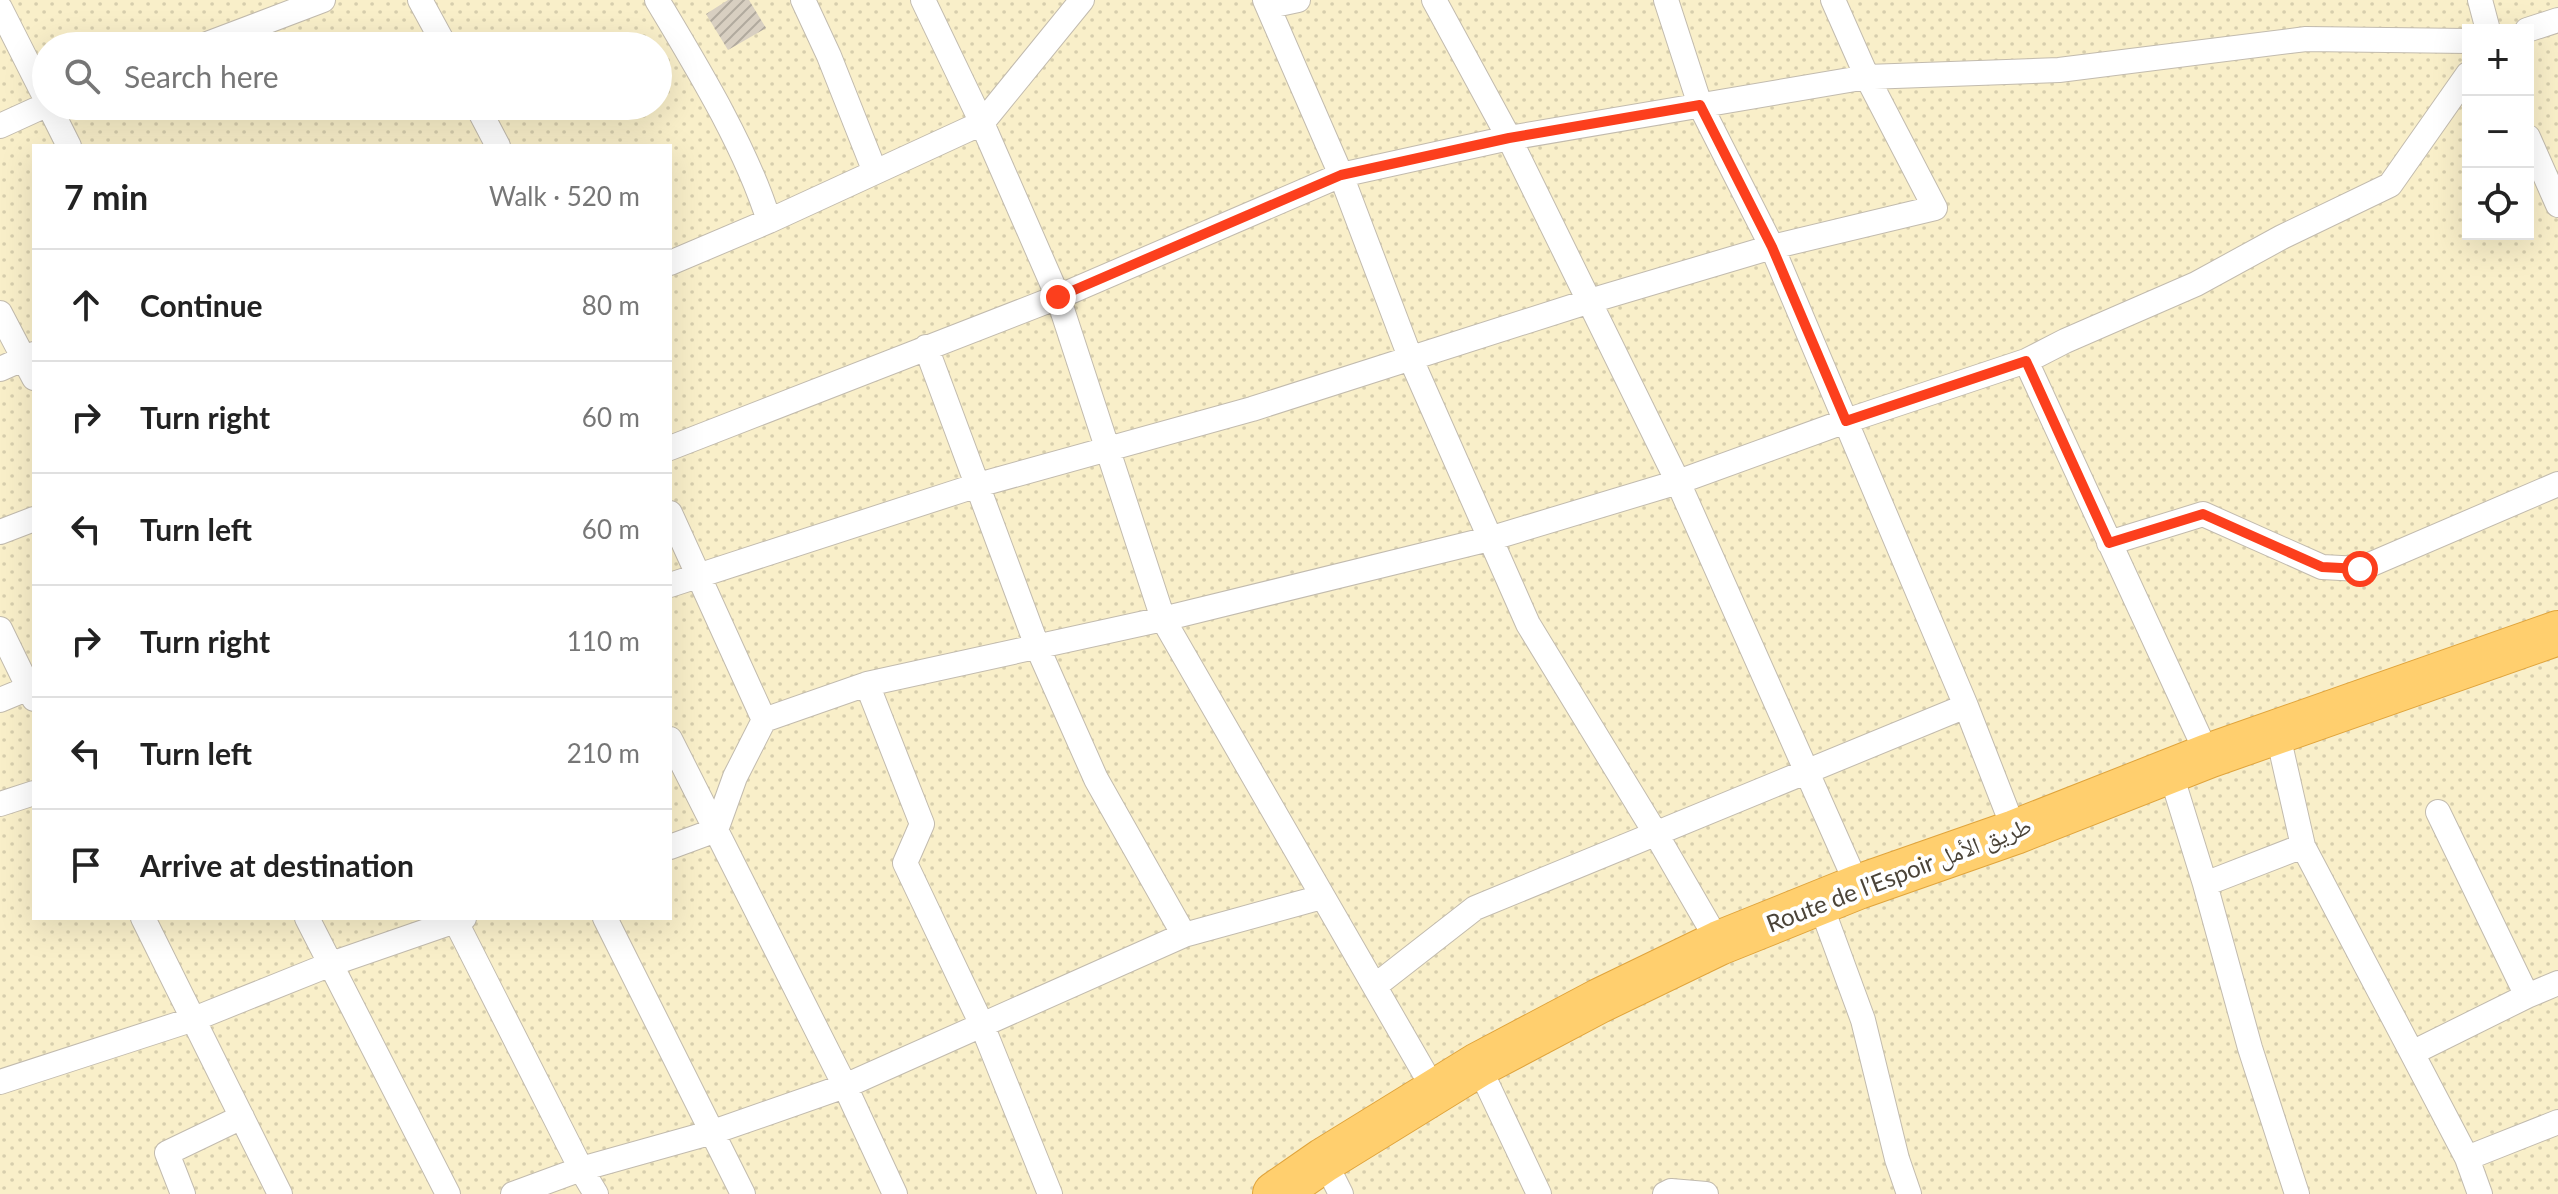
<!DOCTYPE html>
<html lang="en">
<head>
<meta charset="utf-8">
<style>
  :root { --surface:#fff; --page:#f2f2f2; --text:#222; --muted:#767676; --line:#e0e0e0 }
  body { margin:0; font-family:Lato,"Noto Naskh Arabic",sans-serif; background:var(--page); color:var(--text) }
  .controls { position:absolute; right:24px; top:24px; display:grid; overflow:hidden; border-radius:0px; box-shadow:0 8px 32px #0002 }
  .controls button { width:72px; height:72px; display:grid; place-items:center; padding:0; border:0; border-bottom:2px solid var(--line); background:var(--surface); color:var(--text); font:40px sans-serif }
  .stop { position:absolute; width:24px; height:24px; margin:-18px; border:6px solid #fc3f1d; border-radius:50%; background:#fff }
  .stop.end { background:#fc3f1d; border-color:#fff; box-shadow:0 2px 8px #0008 }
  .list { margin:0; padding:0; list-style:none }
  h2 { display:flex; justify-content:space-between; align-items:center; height:104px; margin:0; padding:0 32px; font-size:34px }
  h2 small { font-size:26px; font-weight:400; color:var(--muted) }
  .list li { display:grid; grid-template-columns:52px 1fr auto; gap:24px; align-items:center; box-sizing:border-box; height:112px; padding:0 32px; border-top:2px solid var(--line) }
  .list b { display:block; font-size:30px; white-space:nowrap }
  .list em { font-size:26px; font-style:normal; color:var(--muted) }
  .icon { flex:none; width:44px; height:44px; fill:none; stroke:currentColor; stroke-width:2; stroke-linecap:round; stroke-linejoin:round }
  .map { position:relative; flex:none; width:2558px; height:1194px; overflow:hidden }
  .search { position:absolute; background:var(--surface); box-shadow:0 8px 32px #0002; left:32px; top:32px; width:640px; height:88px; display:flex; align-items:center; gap:20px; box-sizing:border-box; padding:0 28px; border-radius:44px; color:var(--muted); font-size:30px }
  .panel { position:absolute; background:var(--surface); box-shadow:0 8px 32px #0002; left:32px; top:144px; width:640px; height:776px; border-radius:0px }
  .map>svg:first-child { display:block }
</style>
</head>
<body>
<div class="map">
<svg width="2558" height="1194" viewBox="0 0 2558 1194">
  <defs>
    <pattern id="sand-dots" width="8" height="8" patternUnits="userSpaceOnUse" patternTransform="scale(2)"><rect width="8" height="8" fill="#f9efc9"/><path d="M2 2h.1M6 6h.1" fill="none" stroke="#d7cead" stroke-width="1.8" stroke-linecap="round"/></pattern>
    <pattern id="building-hatch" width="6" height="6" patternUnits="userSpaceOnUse" patternTransform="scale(2)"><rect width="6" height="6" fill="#d8cfc1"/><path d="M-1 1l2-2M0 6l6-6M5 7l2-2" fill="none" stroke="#b1aa9e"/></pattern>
  </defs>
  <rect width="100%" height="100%" fill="#f6f3ec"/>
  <path fill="url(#sand-dots)" fill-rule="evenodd" d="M0,0h2558v1194h-2558zM2468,30h60v204h-60zM46,46h612v60h-612zM34,146h636v772h-636z"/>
  <path fill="url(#building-hatch)" d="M728,0h21l17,28 -38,22 -22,-36z"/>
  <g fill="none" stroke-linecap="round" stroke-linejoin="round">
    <defs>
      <path id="street" d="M420,0l25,46
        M657,0c40,67 89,147 112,221
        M803,0l26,56 46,116
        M923,0l59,123 76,174 105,322 273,474
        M1265,0l76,175 69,182 118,267 128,210 63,109
        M1434,0l75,138 169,344 180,405
        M1666,0l34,105 72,142 194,459 49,126
        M2480,0l8,30
        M1270,6l28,-6
        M0,8l46,91
        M2527,30l31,-10
        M202,46l121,-46
        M49,106l20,40
        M477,106l21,40
        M0,126l46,-21
        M2528,137l30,68
        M670,263l99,-42 213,-98 100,-123
        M0,313l34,65
        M926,347l111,299 59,133 88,156
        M2026,361l39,-20 131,-57 86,-47 108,-52 78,-111
        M0,369l34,-15
        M670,448l388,-151 283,-122 168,-37 358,-61 192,-7 247,-31 162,2
        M670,513l94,207 -29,57 -19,53 -46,17
        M0,532l34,-13
        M2109,543l94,-29 119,53 38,2 198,-85
        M670,585l308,-100 274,-76 338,-108 182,-54 163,-39 -68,-131 -34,-77
        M0,629l34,70
        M867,684l55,140 -17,39 77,162 68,169
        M0,700l29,-12
        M764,720l103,-36 296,-65 326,-80 189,-57 168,-61 180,-60 182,395
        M2277,731l26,115 109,207 115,-57 31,-13
        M670,739l175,347 50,108
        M2170,771l35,113 45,164 47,146
        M0,804l34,-11
        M2438,812l89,184
        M2205,884l98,-38
        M1820,903l43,117 34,139 12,35
        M143,918l137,276
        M307,918l141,276
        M454,918l127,251 15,25
        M605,918l138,276
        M1375,986l100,-78 491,-202
        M2412,1053l55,105 13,36
        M1478,1065l61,129
        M0,1082l194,-63 137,-55 133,-46
        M2467,1158l91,-36
        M1324,1160l17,34
        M183,1194l-16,-41 75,-36
        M513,1194l68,-25 132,-37 132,-46 339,-151 138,-38
        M1665,1194l6,-3 35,3"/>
      <path id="highway" d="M1275,1194l49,-34 154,-95 121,-64 120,-58 139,-56 157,-55 193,-76 350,-123"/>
    </defs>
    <use href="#street" stroke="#c2bbae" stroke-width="26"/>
    <use href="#highway" stroke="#e0a43c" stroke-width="46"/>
    <use href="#street" stroke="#fff" stroke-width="24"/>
    <use href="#highway" stroke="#ffcf6e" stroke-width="44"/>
  </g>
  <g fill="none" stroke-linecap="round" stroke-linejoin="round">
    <path stroke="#fc3f1d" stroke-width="10" d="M1058,297l283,-122 168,-37 191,-33 72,142 74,174 180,-60 83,182 94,-29 119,53 38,2"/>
  </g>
  <g text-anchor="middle" stroke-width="8" stroke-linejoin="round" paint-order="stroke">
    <g font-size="24" fill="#4b4439" stroke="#fff">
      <text transform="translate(1899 875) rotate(-21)" y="8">Route de l’Espoir طريق الأمل</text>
    </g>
  </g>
</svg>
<div class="controls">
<button>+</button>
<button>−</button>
<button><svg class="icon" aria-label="locate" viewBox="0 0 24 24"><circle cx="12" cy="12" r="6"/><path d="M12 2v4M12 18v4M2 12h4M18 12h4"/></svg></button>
</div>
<div class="stop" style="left:2360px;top:569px"></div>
<div class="stop end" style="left:1058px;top:297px"></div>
<div class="search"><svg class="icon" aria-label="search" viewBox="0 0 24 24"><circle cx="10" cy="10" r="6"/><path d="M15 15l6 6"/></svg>Search here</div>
<section class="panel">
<h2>7 min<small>Walk · 520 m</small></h2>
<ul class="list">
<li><svg class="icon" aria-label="ahead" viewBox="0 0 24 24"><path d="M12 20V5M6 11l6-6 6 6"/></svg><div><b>Continue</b></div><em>80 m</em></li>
<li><svg class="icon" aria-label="right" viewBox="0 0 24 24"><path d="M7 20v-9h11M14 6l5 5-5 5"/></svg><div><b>Turn right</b></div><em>60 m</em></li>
<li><svg class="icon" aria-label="left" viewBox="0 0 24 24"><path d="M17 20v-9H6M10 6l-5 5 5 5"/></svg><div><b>Turn left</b></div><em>60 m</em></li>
<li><svg class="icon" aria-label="right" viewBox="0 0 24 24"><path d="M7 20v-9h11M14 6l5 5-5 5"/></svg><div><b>Turn right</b></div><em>110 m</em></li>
<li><svg class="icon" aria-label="left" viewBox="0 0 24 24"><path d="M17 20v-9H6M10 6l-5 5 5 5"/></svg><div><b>Turn left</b></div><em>210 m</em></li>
<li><svg class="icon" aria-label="arrive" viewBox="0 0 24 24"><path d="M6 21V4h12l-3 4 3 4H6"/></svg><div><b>Arrive at destination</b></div></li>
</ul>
</section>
</div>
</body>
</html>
